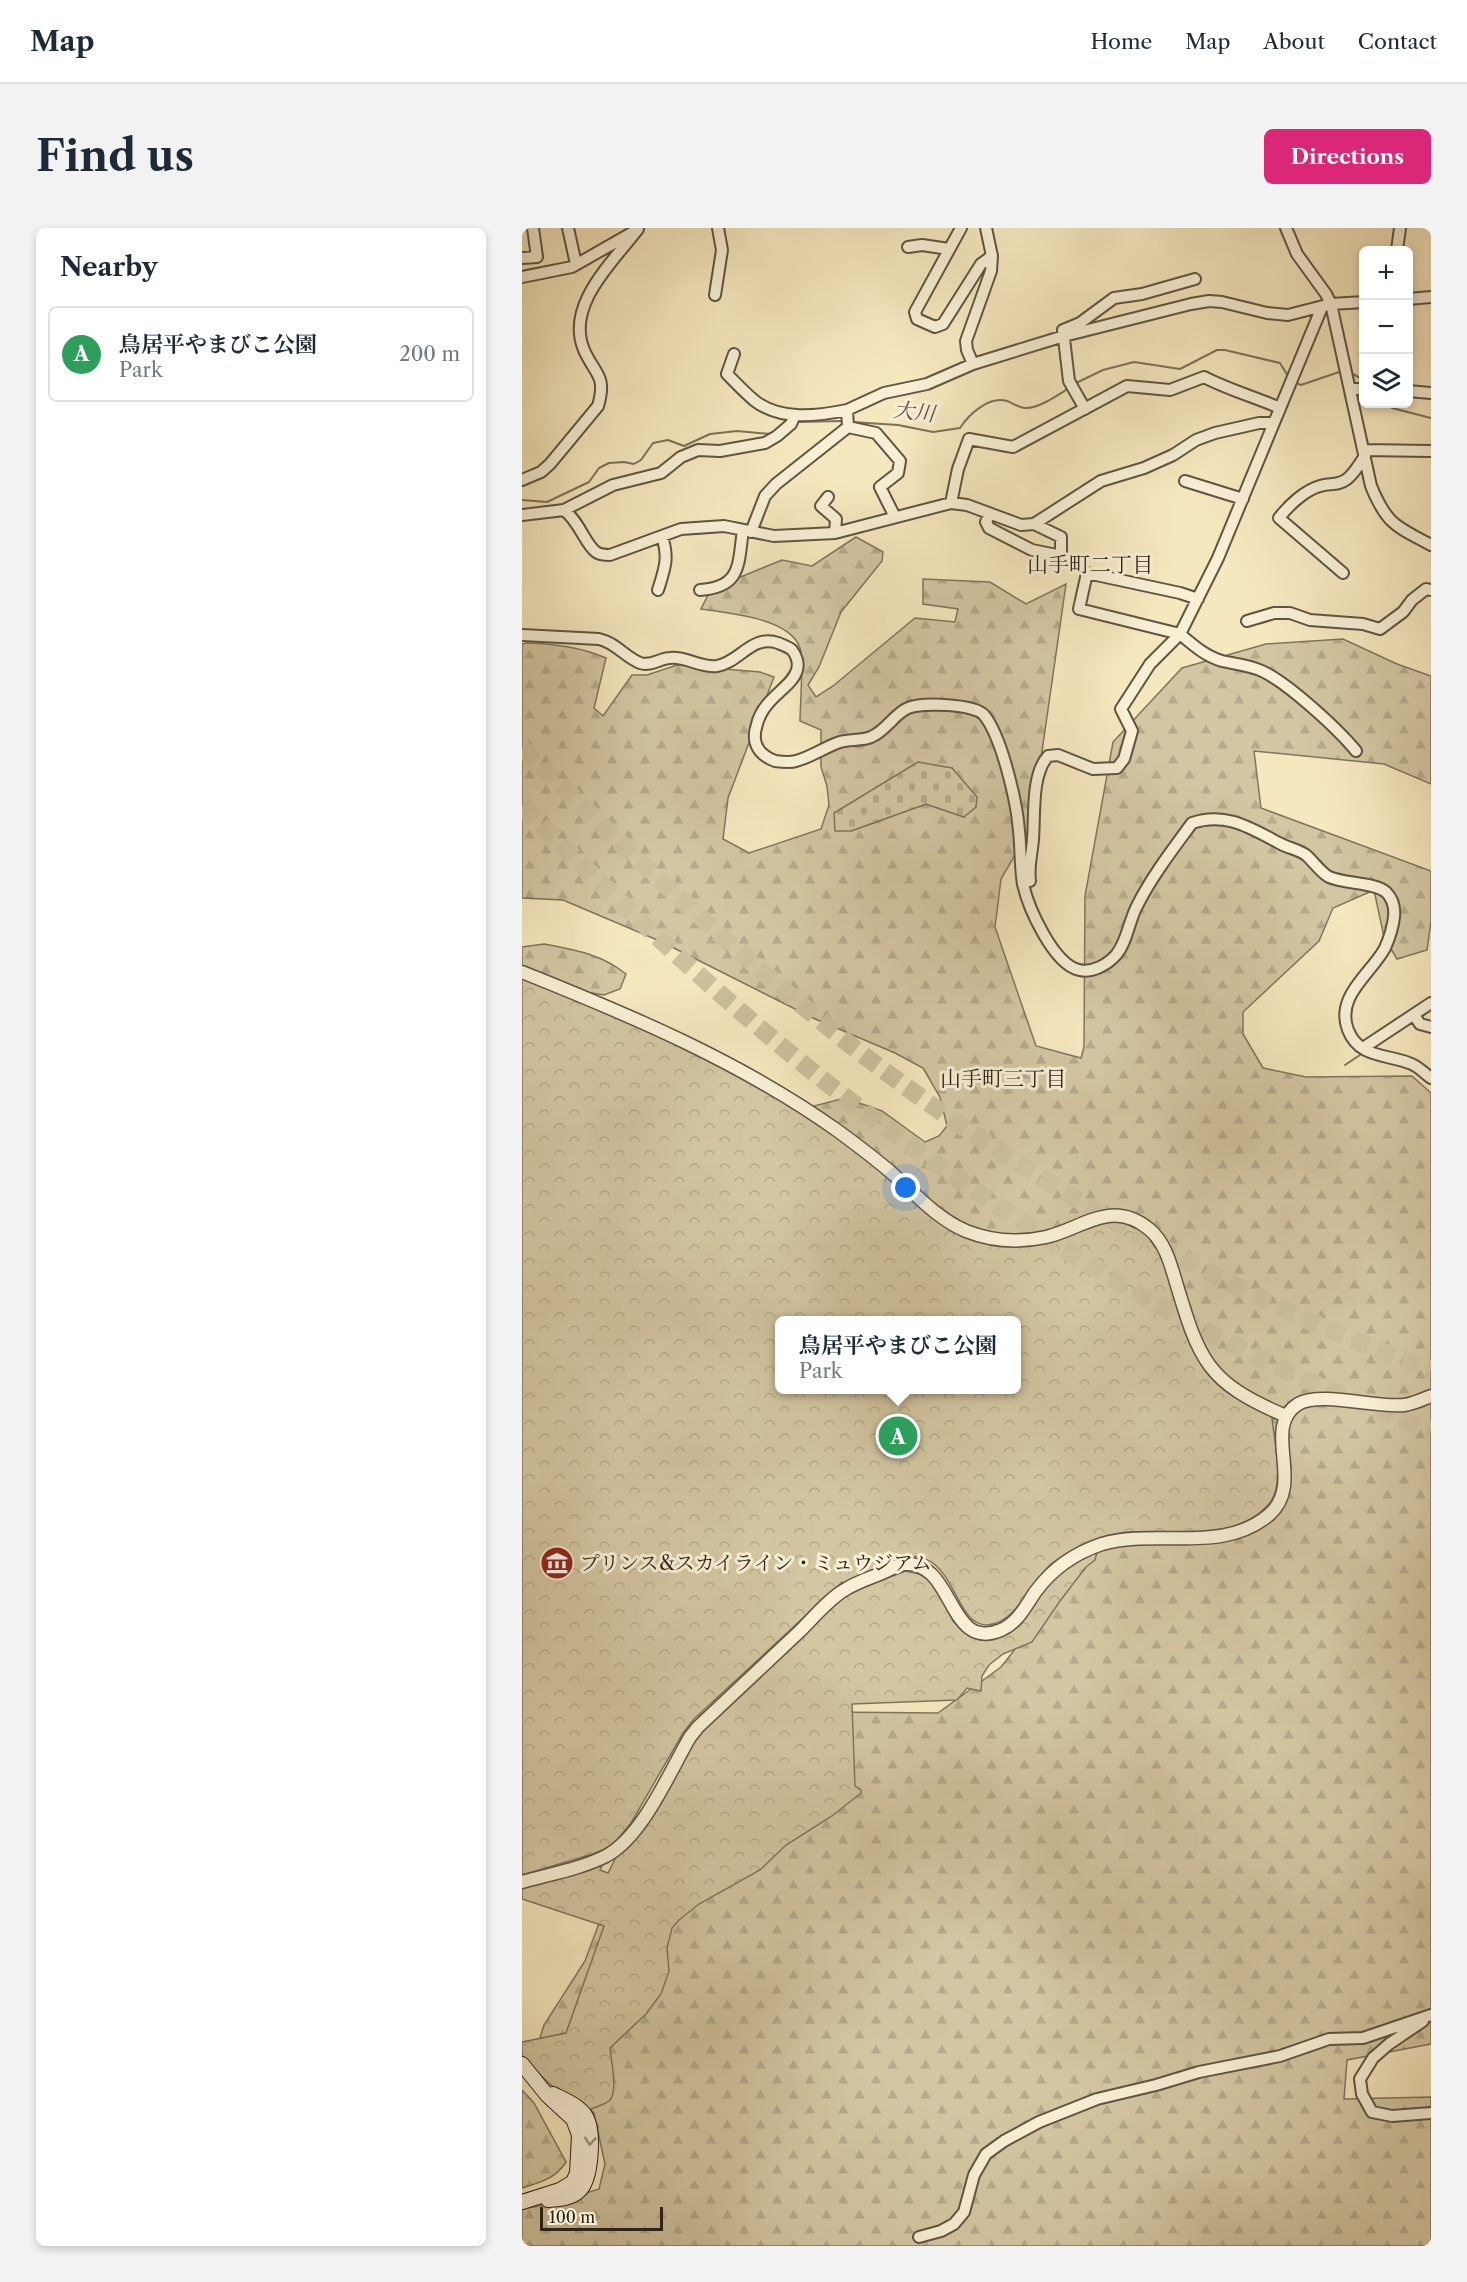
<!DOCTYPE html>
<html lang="en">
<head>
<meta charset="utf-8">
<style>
  :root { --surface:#fff; --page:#f2f2f3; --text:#1f2937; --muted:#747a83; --line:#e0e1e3; --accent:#db2777 }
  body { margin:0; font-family:"Libre Caslon Text","Noto Serif JP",serif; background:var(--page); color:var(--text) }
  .controls { position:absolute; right:18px; top:18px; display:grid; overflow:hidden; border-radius:9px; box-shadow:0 3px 9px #0003 }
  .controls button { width:54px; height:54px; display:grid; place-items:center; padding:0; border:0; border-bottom:2px solid var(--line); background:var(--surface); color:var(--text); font:30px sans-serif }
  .scale { position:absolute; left:18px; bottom:15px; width:123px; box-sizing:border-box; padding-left:6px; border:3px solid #2e2419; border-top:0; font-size:16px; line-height:21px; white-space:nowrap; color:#2e2419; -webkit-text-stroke:4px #f8efd5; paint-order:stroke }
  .you { position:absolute; left:384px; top:960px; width:21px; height:21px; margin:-15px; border:4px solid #fff; border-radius:50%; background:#1a73e8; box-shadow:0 0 0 9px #1a73e833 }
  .badge { display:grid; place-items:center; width:39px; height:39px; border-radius:50%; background:var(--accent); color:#fff; font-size:20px; font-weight:700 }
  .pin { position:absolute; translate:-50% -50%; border:3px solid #fff; box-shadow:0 2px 6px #0006 }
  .popup { position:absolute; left:253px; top:1088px; width:246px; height:78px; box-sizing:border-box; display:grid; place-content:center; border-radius:9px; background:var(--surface); filter:drop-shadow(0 2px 4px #0005); font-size:20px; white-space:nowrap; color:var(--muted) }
  .popup b { font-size:22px; color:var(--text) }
  .popup::after { content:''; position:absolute; left:50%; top:100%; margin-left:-12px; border:12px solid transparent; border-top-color:var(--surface) }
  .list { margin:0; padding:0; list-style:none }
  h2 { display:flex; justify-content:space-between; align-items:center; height:78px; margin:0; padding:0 24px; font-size:26px }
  h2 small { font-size:20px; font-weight:400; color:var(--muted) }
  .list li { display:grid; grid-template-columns:39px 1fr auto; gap:18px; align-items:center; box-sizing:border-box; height:96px; margin:0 12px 12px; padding:0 12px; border:2px solid var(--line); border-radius:9px }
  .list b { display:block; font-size:22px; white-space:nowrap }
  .list p { margin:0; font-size:20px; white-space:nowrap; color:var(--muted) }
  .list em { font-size:20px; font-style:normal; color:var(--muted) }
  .icon { flex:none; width:33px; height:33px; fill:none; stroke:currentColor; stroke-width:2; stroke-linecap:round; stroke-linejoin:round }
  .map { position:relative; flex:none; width:909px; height:2018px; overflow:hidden; border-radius:9px }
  header { display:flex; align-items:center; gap:36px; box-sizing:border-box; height:84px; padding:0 30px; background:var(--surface); border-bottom:2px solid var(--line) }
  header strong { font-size:28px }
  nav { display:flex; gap:33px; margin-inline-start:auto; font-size:21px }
  .intro { display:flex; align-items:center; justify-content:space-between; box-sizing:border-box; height:144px; padding:0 36px }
  h1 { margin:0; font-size:42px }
  .button { padding:15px 27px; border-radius:9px; background:var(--accent); color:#fff; font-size:21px; font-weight:700 }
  main { display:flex; gap:36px; padding:0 36px }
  aside { flex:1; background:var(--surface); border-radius:9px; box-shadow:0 3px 9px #0003 }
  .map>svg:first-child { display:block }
</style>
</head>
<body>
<header>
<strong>Map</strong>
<nav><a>Home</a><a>Map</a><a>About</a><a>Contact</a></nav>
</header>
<div class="intro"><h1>Find us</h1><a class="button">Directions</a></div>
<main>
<aside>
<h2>Nearby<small></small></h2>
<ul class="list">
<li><span class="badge" style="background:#2e9e5b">A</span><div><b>鳥居平やまびこ公園</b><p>Park</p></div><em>200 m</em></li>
</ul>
</aside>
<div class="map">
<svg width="909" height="2018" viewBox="0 0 909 2018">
  <defs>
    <pattern id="forest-firs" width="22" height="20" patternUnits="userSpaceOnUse" patternTransform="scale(1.5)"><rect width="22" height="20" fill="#d3c6a2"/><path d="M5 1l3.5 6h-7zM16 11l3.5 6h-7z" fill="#b5aa8b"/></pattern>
    <pattern id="cemetery-stones" width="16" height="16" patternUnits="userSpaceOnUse" patternTransform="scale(1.5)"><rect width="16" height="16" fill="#d3c6a2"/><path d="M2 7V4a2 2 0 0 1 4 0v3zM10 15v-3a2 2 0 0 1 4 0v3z" fill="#b5aa8b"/></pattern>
    <pattern id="park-crowns" width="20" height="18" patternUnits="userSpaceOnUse" patternTransform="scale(1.5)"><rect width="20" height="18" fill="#d3c6a2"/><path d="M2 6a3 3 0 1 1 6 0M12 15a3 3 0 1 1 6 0" fill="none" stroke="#b5aa8b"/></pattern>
  </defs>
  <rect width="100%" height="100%" fill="#f5e7be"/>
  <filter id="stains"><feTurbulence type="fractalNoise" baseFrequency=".00333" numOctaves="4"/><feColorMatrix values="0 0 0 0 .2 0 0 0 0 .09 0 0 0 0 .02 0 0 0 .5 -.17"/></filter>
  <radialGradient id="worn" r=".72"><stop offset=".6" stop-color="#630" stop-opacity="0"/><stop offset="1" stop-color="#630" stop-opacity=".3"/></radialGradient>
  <path fill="url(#forest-firs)" stroke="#80755e" stroke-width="1.5" fill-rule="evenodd" d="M334,309l27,15 -1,9 -41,51 -22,55 -11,18 8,12 17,-11 82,-68 40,4 3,-13 -35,-5v-25l67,3 36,22 40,-20 -35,244 -30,51 -6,48 41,119 45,12 3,-11 1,-151 28,-154 69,-74 84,-24 77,-5 54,25 34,12v108l-47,-20 -130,-13 7,57 170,63v51l-4,28 -30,9 -13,-22 -10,-47 -41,18 -14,33 -76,71v22l20,34 43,9 106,-1 19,17v951l-84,16 -3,39 87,-2v149h-909v-37l29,-5 48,-15 6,-25 -11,-51 -34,-41 -20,-34 4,-13 41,-64 13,-35 44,-64 185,-150 111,1 63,-46 45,-57 38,-40 10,-25 -8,-10 -257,-56 -307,-320 238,-39 85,-22 37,13 43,31 14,-6 8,-10 -7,-29 -17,-29 -28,-15 -82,-35 -151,-76 -99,-42 -41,-2v-254l5,-1c28,1 53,4 79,15l-12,50 9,8 29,-41h15l30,-10 83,7 14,5 -46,121 -5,41 26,14 72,-24 8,-24 -2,-19 -6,-19v-37l-21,-9c0,-14 4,-63 0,-73 -10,-30 -72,-35 -99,-39l10,-20 71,-29 30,6zM430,540l12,49 -38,-13 -75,27zM258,1092h236v70h-236z
    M22,716c31,6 57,10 82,30l-6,15 -16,6 -25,-4 -57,-21v-23z
    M0,1862l12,13 32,59c-11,17 -25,20 -44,26z"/>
  <path fill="url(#cemetery-stones)" stroke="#80755e" stroke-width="1.5" d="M396,534l34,6 25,29 -1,10 -12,10 -38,-13 -75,27h-16l-1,-18z"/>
  <path fill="url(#park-crowns)" stroke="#80755e" stroke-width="1.5" fill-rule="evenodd" d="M0,749c81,34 164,66 239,111 77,45 148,101 220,154l132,-20c51,3 57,64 69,102 5,15 12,29 20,42 17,26 43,38 70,51 2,25 14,69 -4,88 -43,47 -116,14 -169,33 -17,5 -34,16 -48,26 -20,17 -35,60 -64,61 -38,1 -29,-93 -102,-63l-3,6 -35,16 -5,-2 -148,137 -11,14 -52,90 -19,23 -19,8 -71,21zM258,1092h236v70h-236z
    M575,1324l-2,8 -9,7 -26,34 -28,41 -29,12 -14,11 -7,11 -1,15 -14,-3 -10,12 -105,4 3,82 6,4v3l-29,23 -46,29 -26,25 -61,34 -20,16 -7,8 -5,20 2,23 -8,23 -15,20 -36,34c1,11 8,44 0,52 -5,5 -15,7 -22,10 -31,-18 -43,-28 -66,-55v-13l44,-9 38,-107 -82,-27v-12l77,-24 3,3 -2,4 8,3 8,-16 13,-10 13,-15 52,-93 149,-144 63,-24 13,3 9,5 6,7 19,35 9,9 19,9h11l13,-4 12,-8 28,-39 17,-16 20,-13z"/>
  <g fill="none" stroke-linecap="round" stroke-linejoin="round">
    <path stroke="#7d715a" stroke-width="2" d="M829,145l13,7
      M772,154l7,3 41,-14
      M554,155l27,-13 31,-8 46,7 37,-19h8l55,13 8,13
      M864,176l6,4 39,10
      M273,194l48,-1
      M330,194l46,3 35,7 27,-4c9,-14 29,-32 47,-27 6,2 12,7 18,7 13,1 33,-13 44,-20
      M0,272l25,2 42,-20 10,-14 10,-5 15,-1 10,2 7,-4 12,-17 15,-3 16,6 26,-12 27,-3 34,3
      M823,837l18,-12"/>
    <path stroke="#cdc09d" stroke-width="18" stroke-dasharray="18 9" stroke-linecap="butt" d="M0,520c109,106 220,212 340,306 103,79 214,149 329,209 78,41 157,78 240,106
      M0,578c83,83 168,164 258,239 72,60 148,114 225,166 135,89 273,165 426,219"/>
    <defs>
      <path id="minor" d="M46,0l8,36
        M439,0l-46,84 2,7 18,8 8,-3 38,-60 11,-8
        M764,0l11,26 29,40 5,10 40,182c16,39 25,40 60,59
        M386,19l14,-2 27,4
        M875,22l3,-22
        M0,30l15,-1 -4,-29
        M0,49l50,-10 63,-36
        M193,67l7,-45 -4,-22
        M886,71l23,-2
        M800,79l-104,251 -38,76c13,11 25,22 42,27 13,3 27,4 40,10 26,12 76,58 94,80
        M212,126l-7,20c9,9 18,19 28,27 26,20 62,15 92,9l1,17 28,6 24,28 -2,12 -18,14 15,30
        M451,136l-6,-14 -1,-9 25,-70 1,-15 -6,-28
        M828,161h14
        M886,163l23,2
        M563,181l-16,-28 -6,-51 17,-7 34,-25 28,-4 53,-15
        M325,182l37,-17 43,-9 46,-20 91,-28 127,-32 18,-3 13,1 45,11 21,2 43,-11 33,-2
        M841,222l68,1
        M0,252l19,-8 9,-8 48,-58c9,-31 -3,-31 -14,-56 -19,-45 29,-88 54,-121
        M663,253l58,18
        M306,269l-7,9 15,13 -1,14
        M429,275l7,-34 11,-30 44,8 114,-61 43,4 34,-13c25,13 51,20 76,31
        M42,282c15,11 21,34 32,42 4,3 10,3 14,3l71,-26 43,-3 50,10 61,-3 116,-30 16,2 54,20 13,-1 67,-43 43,-13 29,-13 23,-15 19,-7 44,-10h15
        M0,287l42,-5 49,-25 48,-12 20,-16 17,-7 22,1 45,-8 12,-7 14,-12 4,-9
        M467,287l-3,7 3,6 43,22 25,5 4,-3v-15l-27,-13
        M229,304l14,-36 11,-12 72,-57
        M821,345l-64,-55c9,-12 26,-28 41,-32 10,-3 18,0 27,-7 8,-6 12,-15 18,-23
        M136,362c7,-22 11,-32 4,-54
        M178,362c42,-3 38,-26 43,-60
        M725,393l27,-8h16l20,7 53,4 17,5 23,-17 9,-12 14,-11 5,1
        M0,407l77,4c17,4 26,18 41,24 11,4 20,-5 30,-5 16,-2 30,10 47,8 23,-4 35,-32 61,-23 5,2 11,4 14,7 4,5 7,13 5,20 -5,18 -33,27 -40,54 -2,6 -3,14 -1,20 3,9 11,14 19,17 7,1 15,2 21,0 15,-4 29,-14 44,-19 10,-3 22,-1 31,-5 15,-6 23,-23 37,-29 14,-6 67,-4 76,7 18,22 33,88 35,116 2,18 1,35 4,53 5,23 30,80 56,86 13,3 28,-5 37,-15 11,-13 13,-34 21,-49 15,-30 36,-57 55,-83 34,-12 60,6 89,21 8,4 18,6 25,11 8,7 14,17 23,22 16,7 45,5 57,15 7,7 9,16 8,25 -1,9 -5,22 -9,31 -14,26 -50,48 -37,82 11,28 38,24 61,33 8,2 15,10 22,15
        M508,653c-2,-15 2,-27 3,-42 2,-24 -2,-64 15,-83l10,-1 35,14 24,-1 7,-9 8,-28 -11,-22 29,-45 30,-30 -101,-25 8,-36 93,20 18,6
        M892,787l6,9 11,3
        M841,820l68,-45
        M901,1793l-34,23 -16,14 -13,21 2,15 10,18 20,4 39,-3
        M397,2009l22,-6 13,-7 10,-12 10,-37 12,-21 18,-13 35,-19 58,-23 59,-14 43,-13 81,-16 49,-17 34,-1 68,-23"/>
      <path id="tertiary" d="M0,744c110,44 219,90 316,159 19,14 39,29 56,44 22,20 44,44 72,56 25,10 53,12 80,6 36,-8 65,-39 103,-8 15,12 21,33 26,50 24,80 30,103 111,137
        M0,1654c28,-8 58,-13 84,-26 37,-20 63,-83 84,-119l8,-10c34,-32 68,-64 102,-96 13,-13 31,-34 46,-42 11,-7 24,-11 36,-16 7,-3 14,-8 22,-9 51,-4 43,89 97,66 18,-8 25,-25 35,-39 17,-23 39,-38 66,-47 55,-16 121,11 168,-30 35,-32 -9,-86 28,-110 23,-13 78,4 106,1 9,-1 19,-6 27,-9"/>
      <path id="secondary" d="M0,1836l25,31 26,24 6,16 -2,38 -4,9 -13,8 -38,12
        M26,1972c11,-1 22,-1 31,-9 13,-11 16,-62 6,-76 -7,-10 -22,-16 -32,-21"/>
    </defs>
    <use href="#minor" stroke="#605542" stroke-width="14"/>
    <use href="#tertiary" stroke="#605542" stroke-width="15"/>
    <use href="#secondary" stroke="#2e2419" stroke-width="16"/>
    <use href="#minor" stroke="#f8efd5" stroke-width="10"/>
    <use href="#tertiary" stroke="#f8efd5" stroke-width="12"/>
    <use href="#secondary" stroke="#f8efd5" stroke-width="14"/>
  </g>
  <defs><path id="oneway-chevron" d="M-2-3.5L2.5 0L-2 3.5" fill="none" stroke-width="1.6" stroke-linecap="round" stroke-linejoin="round" transform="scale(1.5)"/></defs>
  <use stroke="#9d9480" href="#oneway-chevron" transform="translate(68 1913) rotate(94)"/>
  <defs>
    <symbol id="museum-disc" viewBox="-11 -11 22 22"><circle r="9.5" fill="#8f2418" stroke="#f8efd5"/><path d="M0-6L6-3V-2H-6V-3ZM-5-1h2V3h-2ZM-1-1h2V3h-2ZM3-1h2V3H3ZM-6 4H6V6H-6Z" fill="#fff"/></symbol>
  </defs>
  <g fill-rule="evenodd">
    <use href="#museum-disc" x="16" y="1316" width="38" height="38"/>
  </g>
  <g text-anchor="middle" stroke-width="6" stroke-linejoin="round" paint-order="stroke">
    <g font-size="20" fill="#2e2419" stroke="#f8efd5" text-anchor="start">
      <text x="58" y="1342">プリンス&amp;スカイライン・ミュウジアム</text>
    </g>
    <g font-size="21" font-style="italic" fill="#5c513f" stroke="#f8efd5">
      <text transform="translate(392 184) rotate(6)" y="7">大川</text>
    </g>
    <g font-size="21" fill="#2e2419" stroke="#f8efd5">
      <text x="568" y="344">山手町二丁目</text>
      <text x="481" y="858">山手町三丁目</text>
    </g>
  </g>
  <rect width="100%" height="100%" filter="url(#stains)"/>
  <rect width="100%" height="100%" fill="url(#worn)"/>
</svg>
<div class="controls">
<button>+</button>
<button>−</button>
<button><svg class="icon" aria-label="layers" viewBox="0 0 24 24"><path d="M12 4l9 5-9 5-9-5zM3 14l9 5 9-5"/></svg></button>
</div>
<div class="scale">100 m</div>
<div class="you"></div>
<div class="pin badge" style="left:376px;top:1208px;background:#2e9e5b">A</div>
<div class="popup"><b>鳥居平やまびこ公園</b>Park</div>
</div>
</main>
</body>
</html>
